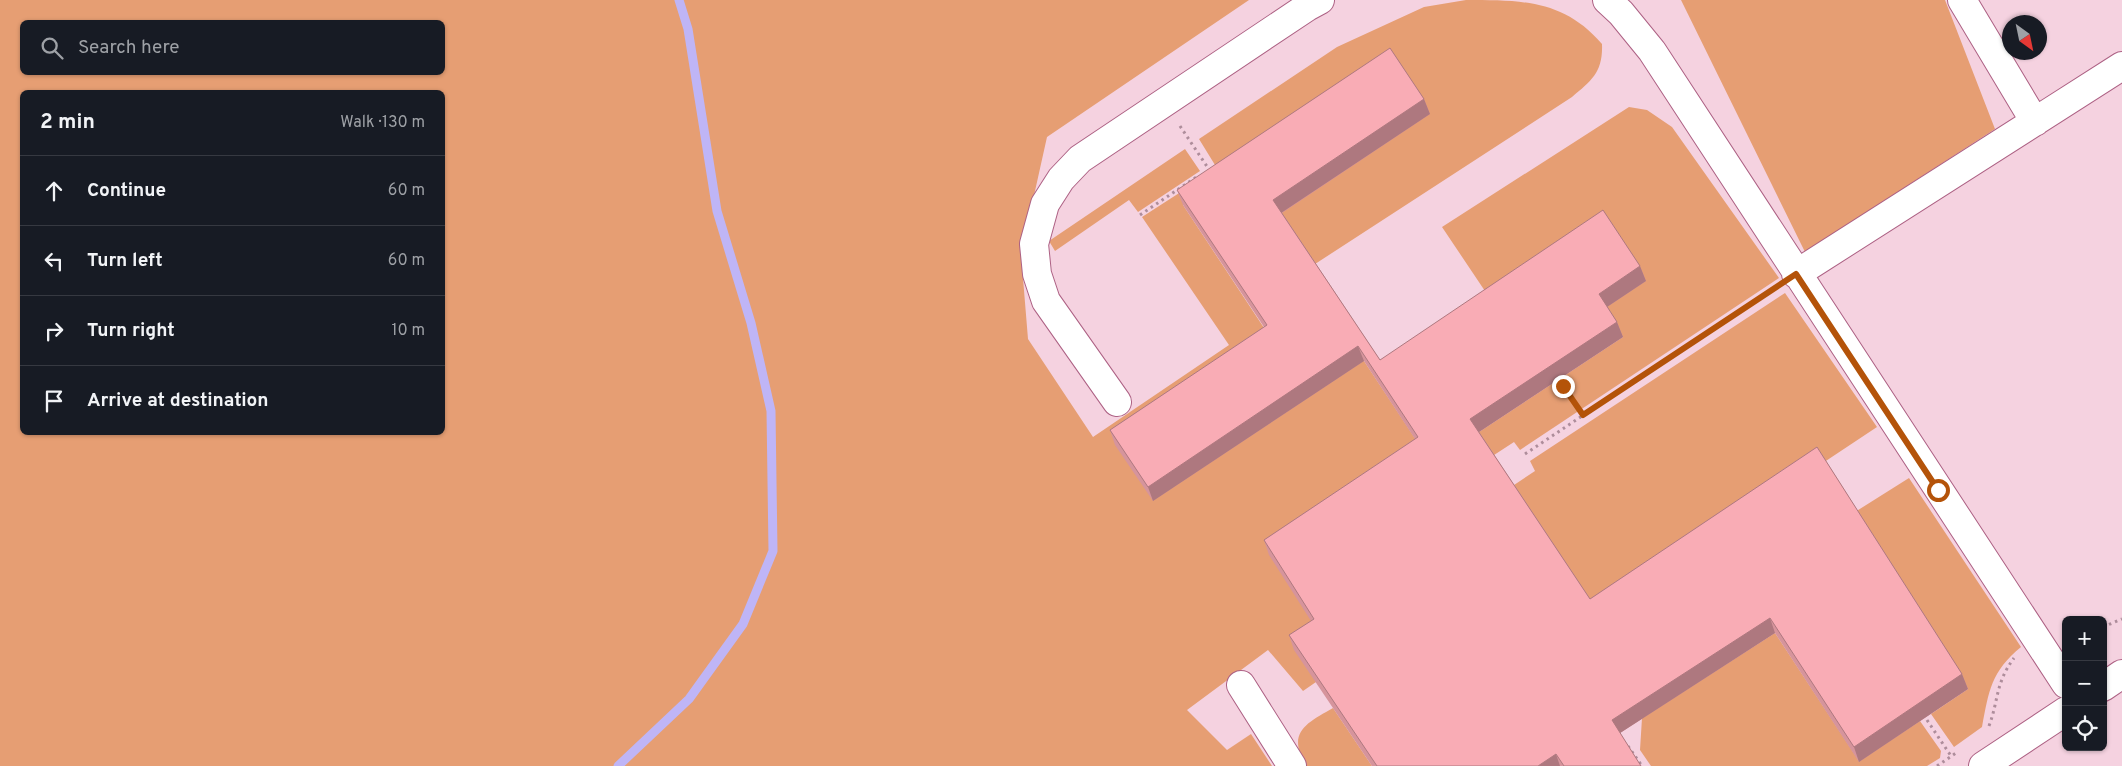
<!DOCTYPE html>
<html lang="en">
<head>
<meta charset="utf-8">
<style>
  :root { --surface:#171b24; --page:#242831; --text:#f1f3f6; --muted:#9ea1a6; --line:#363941 }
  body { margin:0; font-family:Overpass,sans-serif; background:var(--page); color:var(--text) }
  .controls { position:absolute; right:15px; bottom:15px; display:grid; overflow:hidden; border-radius:8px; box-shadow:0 1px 4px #0004 }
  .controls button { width:45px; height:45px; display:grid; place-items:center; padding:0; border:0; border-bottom:1px solid var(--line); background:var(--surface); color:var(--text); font:25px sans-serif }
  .compass { position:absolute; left:2002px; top:15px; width:45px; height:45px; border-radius:50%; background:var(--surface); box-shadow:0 1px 4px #0004; rotate:147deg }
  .stop { position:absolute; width:15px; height:15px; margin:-11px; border:4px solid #b45309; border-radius:50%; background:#fff }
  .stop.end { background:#b45309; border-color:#fff; box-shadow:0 1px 5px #0008 }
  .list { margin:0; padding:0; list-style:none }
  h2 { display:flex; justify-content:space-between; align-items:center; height:65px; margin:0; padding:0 20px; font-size:21px }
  h2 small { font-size:16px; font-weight:400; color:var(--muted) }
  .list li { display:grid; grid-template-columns:32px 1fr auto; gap:15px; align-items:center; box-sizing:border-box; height:70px; padding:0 20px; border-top:1px solid var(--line) }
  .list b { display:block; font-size:19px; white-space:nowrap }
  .list em { font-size:16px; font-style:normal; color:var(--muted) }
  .icon { flex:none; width:28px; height:28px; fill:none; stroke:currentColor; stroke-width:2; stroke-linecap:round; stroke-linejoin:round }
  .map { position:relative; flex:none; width:2122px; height:766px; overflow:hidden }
  .search { position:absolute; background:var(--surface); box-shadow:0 1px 4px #0004; left:20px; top:20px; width:425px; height:55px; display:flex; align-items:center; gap:12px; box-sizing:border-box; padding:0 18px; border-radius:8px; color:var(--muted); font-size:19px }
  .panel { position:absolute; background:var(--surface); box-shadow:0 1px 4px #0004; left:20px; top:90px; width:425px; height:345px; border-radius:8px }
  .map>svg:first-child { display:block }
</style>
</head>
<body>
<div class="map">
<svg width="2122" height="766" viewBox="0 0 2122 766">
  <rect width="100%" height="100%" fill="#f5d2e0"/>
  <path fill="#e69e73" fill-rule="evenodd" d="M0,0h1249l-202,137 -26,117 7,85 65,98 136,-92 -87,-128 62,-40 -21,28 89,135 92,21 60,91 -104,182 -4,48 -13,9 -35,-41 -81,60 40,40 24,-16 21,32h-1272zM22,22h420v50h-420zM22,92h420v340h-420z
    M1466,0c56,0 98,0 136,44 1,28 -10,36 -30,53l-260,169 -89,-88 -24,-39 138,-92 87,-40z
    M1681,0h264l50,129 -190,123z
    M1629,107l18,3 25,17 107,151 -259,172 -6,-8 -23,15 -15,-23 147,-97 -130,-34 -51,-76z
    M1185,149l15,22 -62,41 -9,-12 -74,51 -6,-10z
    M1785,293l92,134 -282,187 -84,-127 24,-16 -5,-10z
    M1909,478l112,169c-30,25 -32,43 -39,80l-28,20 -23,-33 37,-25 -113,-177z
    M1775,633l84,128 61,-40 21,30 -1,7 -13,8h-276l-11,-16 2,-32z
    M1333,708l39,58h-66c-20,-34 1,-43 27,-58z"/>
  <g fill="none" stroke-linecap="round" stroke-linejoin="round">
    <path stroke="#bfb5f6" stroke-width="9" d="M618,766l71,-67 54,-75 30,-73 -2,-140 -20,-88 -34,-112 -29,-182 -9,-29"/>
    <defs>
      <path id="minor" d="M1607,0l14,13 31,38 414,633
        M1962,0l73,122
        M1796,274l326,-208
        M1117,402l-71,-101 -9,-27 -3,-30 11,-40 16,-25 19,-20 227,-152 13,-7
        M1241,685l51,81
        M2103,687l19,-13
        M1983,766l83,-55"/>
    </defs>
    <use href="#minor" stroke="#ad6184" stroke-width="30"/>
    <path stroke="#ae8d9b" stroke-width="3" stroke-dasharray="2.5 4" stroke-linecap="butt" d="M1180,126l30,45
      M1140,215l58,-39
      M1563,385l20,30
      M1525,454l248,-165
      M2103,627l19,-8
      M1927,720l24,36
      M1989,726c10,-27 6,-42 25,-68
      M1628,746l14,20
      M1937,766l19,-13"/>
    <use href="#minor" stroke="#fff" stroke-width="28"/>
  </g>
  <path fill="#d6949c" d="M1424,99l6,15 -148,99 98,147 260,-94 6,15 -39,26 10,15 6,15 -144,95 111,167 227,-152 145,227 6,15 -109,73 -84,-129 -155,100 21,33h-269l-78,-116 -5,-15 22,-14 -42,-66 -5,-15 151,-101 -51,-78 -211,140 -38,-56 -5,-15 154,-103 -81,-122 -6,-15z"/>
  <path fill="#ae787f" d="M1424,99l6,15 -152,101 -5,-15z
    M1640,266l6,15 -42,28 -5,-15z
    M1617,322l6,15 -147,97 -6,-15z
    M1358,346l6,15 -211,140 -5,-14z
    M1770,618l5,15 -158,102 -5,-15z
    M1962,674l6,15 -109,73 -5,-15z
    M1556,754l4,12h-22z"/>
  <path fill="#f9acb5" stroke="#ae787f" d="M1390,48l34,51 -151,101 107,160 223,-150 37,56 -41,28 18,28 -147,97 120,180 227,-152 145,227 -108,73 -84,-129 -158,102 29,46h-77l-8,-12 -18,12h-161l-88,-131 25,-16 -50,-79 154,-103 -60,-91 -210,141 -38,-57 157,-105 -90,-135z"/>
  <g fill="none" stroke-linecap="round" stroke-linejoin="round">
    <path stroke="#b45309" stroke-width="6" d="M1563,386l20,29 213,-141 142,216"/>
  </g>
</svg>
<div class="controls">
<button>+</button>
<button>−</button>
<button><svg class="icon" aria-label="locate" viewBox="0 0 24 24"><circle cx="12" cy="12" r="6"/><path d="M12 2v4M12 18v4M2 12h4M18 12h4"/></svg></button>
</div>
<svg class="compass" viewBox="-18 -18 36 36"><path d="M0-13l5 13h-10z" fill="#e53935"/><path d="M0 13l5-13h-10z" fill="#9ea1a6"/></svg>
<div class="stop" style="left:1938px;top:490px"></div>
<div class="stop end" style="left:1563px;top:386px"></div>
<div class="search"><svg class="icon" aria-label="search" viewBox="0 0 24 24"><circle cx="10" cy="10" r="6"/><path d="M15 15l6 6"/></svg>Search here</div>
<section class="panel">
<h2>2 min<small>Walk · 130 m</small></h2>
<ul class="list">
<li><svg class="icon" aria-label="ahead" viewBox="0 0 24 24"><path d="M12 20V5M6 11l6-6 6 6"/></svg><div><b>Continue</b></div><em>60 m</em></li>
<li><svg class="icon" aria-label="left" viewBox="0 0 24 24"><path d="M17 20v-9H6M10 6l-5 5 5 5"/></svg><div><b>Turn left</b></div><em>60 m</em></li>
<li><svg class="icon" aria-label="right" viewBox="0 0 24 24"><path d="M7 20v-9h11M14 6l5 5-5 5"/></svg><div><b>Turn right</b></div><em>10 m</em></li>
<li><svg class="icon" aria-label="arrive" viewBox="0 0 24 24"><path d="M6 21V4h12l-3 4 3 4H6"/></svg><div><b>Arrive at destination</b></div></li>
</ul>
</section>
</div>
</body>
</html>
